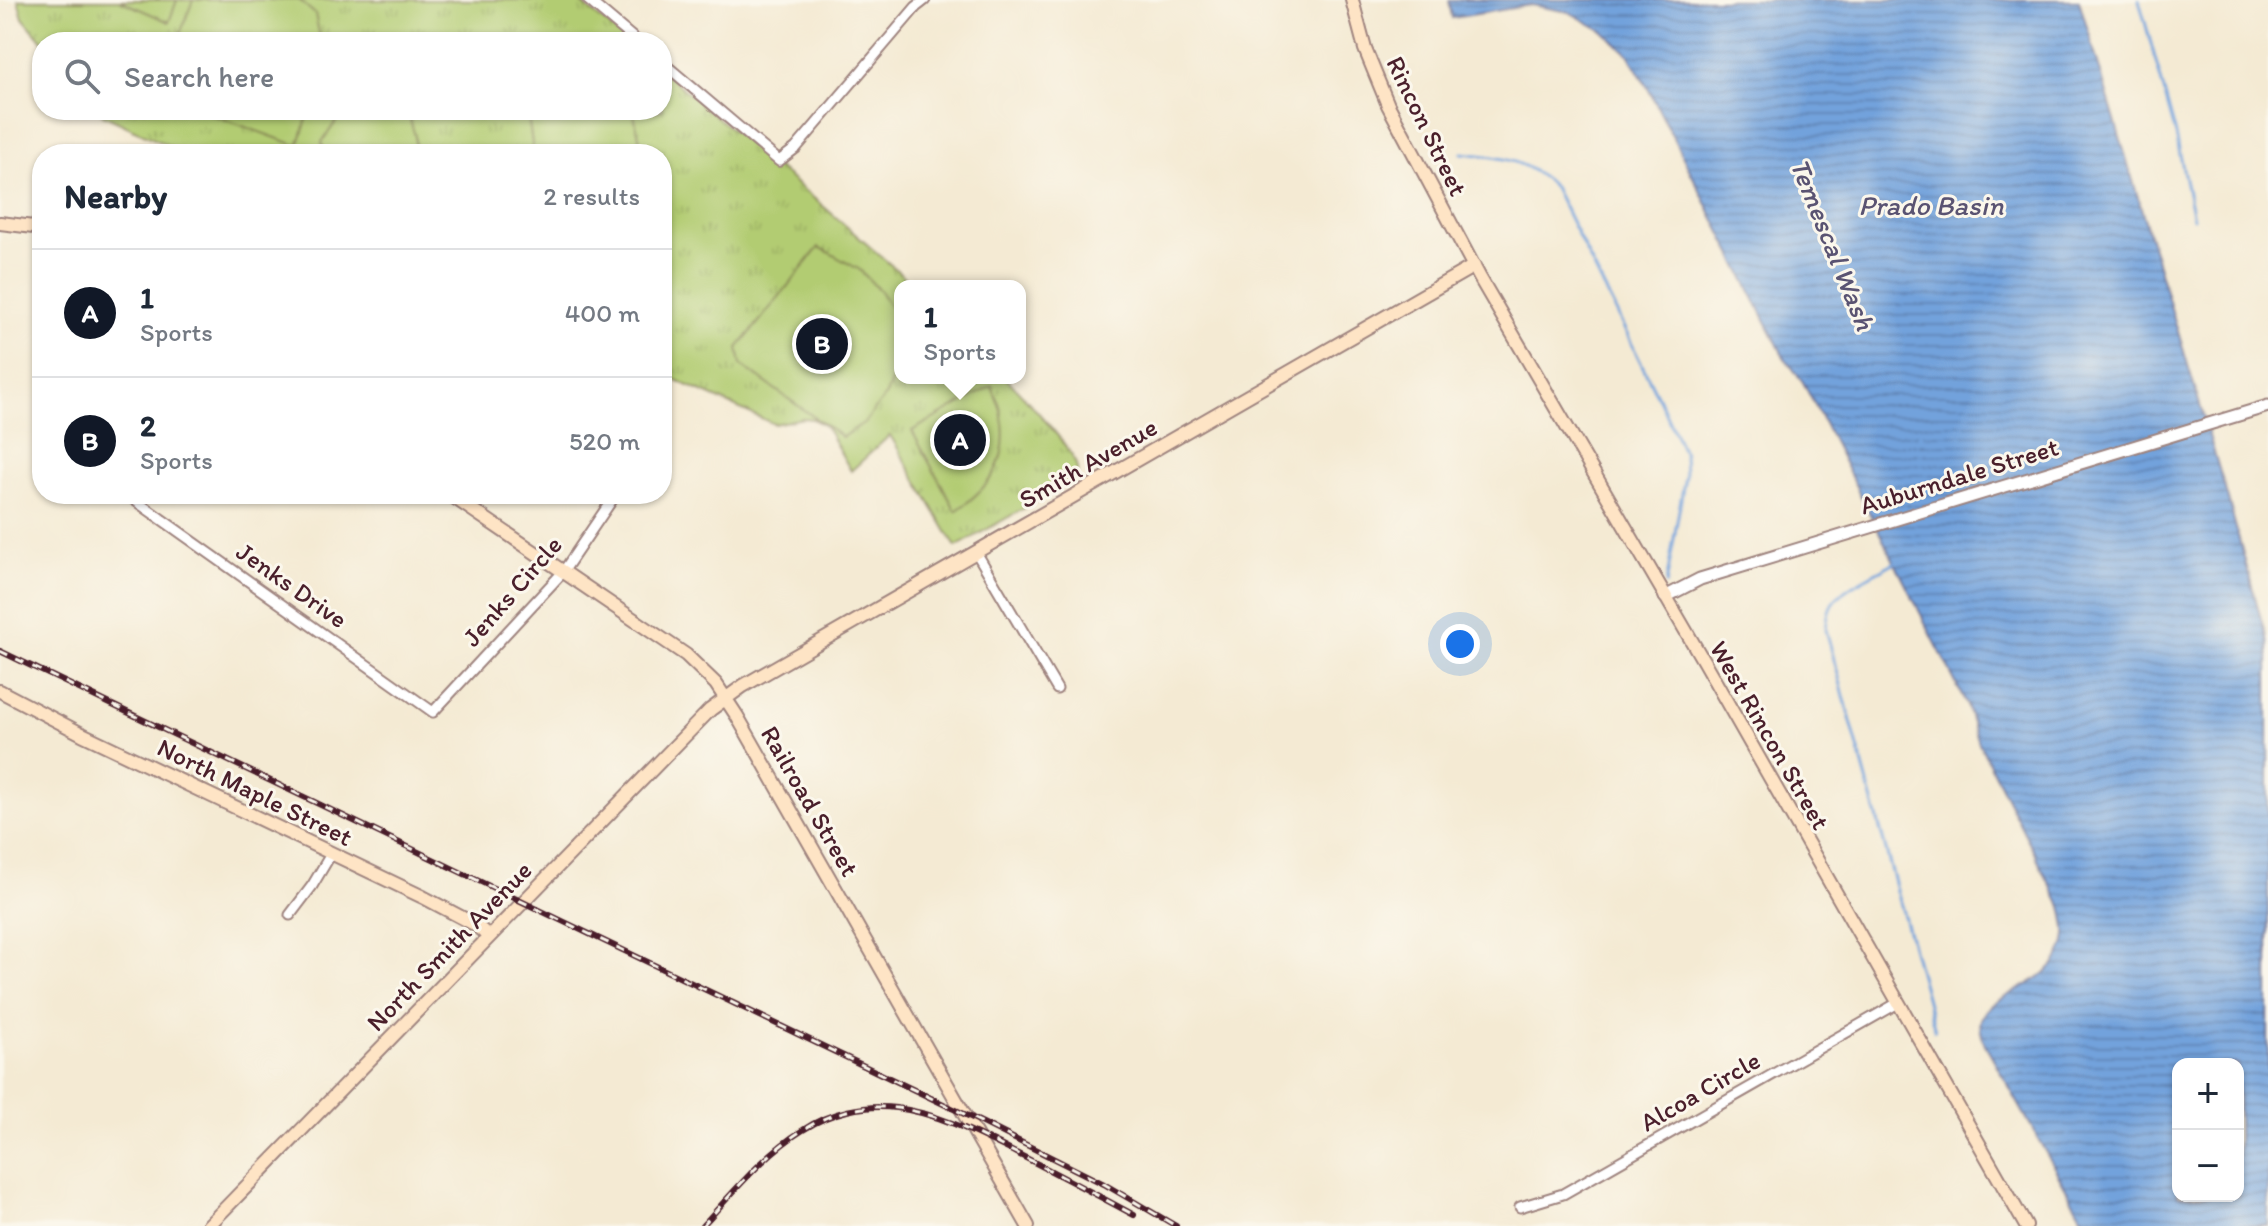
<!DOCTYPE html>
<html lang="en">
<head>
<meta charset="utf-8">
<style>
  :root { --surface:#fff; --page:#f2f2f3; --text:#1f2937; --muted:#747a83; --line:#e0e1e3; --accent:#111827 }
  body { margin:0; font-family:Itim,sans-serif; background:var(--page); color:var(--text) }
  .controls { position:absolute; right:24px; bottom:24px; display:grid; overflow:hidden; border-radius:16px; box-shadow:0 2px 6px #0004 }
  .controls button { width:72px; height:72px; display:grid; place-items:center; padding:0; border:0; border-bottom:2px solid var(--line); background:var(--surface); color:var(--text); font:40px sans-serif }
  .you { position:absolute; left:1460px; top:644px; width:28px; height:28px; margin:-20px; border:6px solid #fff; border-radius:50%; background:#1a73e8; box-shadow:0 0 0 12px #1a73e833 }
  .badge { display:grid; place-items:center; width:52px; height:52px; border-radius:50%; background:var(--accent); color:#fff; font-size:26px; font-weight:700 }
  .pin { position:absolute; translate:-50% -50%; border:4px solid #fff; box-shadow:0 2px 8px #0006 }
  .popup { position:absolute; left:894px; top:280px; width:132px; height:104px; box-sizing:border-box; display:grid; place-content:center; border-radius:16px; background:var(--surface); filter:drop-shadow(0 2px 6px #0005); font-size:26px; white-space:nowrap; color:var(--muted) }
  .popup b { font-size:30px; color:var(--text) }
  .popup::after { content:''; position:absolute; left:50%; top:100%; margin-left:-16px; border:16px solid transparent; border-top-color:var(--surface) }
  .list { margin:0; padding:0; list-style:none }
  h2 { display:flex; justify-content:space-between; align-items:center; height:104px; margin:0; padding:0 32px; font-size:34px }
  h2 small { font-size:26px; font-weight:400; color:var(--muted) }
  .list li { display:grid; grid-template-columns:52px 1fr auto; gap:24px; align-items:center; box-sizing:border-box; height:128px; padding:0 32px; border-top:2px solid var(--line) }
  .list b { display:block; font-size:30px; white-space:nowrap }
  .list p { margin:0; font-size:26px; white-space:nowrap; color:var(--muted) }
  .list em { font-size:26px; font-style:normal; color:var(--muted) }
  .icon { flex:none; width:44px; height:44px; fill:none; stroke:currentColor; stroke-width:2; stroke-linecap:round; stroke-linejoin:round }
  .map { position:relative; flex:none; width:2268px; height:1226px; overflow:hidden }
  .search { position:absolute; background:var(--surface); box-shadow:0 2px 6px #0004; left:32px; top:32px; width:640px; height:88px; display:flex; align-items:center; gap:20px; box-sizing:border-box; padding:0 28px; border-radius:32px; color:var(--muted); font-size:30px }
  .panel { position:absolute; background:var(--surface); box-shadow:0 2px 6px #0004; left:32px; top:144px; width:640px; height:360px; border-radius:32px }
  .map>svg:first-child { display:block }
</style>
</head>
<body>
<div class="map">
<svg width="2268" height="1226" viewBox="0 0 2268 1226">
  <defs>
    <pattern id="park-tufts" width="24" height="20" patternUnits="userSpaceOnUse" patternTransform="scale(2)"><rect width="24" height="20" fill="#b2cc72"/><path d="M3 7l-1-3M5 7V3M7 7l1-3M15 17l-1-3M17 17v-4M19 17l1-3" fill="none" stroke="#9baf63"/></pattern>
    <pattern id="water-rules" width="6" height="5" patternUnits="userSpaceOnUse" patternTransform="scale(2)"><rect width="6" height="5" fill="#72a2dc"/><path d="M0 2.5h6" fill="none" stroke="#6083b3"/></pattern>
  </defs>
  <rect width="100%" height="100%" fill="#fbf7ec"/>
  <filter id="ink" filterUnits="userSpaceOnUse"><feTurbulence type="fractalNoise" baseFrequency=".0125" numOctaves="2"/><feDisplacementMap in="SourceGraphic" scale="16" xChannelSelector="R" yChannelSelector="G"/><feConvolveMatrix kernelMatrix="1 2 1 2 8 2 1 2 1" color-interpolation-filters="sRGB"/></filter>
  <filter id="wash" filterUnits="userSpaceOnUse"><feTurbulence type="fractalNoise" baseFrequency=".006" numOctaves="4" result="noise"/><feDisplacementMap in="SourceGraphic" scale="32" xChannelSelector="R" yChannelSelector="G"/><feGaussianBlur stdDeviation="1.8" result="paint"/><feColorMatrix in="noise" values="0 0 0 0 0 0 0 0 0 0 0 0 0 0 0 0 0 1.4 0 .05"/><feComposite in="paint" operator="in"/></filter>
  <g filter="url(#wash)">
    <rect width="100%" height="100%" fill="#f4ead3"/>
    <path fill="url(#park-tufts)" stroke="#7e764e" stroke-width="2" d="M18,0h560l50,42h-585l-20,-24z
      M662,71l161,135 92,80h-15v92h106c15,16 70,72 71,91 1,6 -2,8 -5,12l-116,66 -66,-112 -39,36 -21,-37 -6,-9 -11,-6 -10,-1 -29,6 -112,-50v-220h-476l-83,-39 -4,-5h563z"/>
    <path fill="#b2cc72" stroke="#7e764e" stroke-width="2" d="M119,0h58l-8,22z
      M193,0h106l16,14 6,28h-144z
      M199,110h111l-12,36z
      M344,110h63l8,26v18h-90l-3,-12z
      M527,110h106l7,31c-22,4 -91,20 -107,9z
      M819,247l41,23 20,21 20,31v38l-14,35 -21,27 -23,15 -101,-72 -3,-17z
      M992,386c3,10 9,20 10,30 8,45 -11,70 -46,95l-44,-80z"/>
    <path fill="url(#water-rules)" stroke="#5e6084" stroke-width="2" fill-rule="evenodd" d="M1449,0h630l149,499 40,145v582h-181l-102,-182c-3,-8 -6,-16 -4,-24 10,-32 79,-30 85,-85 1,-8 -2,-17 -3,-25l-87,-173 -9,-32 -164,-323 -19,-25 -137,-271 -19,-32 -25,-23 -34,-19 -38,-7 -79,13zM2178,1064h60v132h-60z"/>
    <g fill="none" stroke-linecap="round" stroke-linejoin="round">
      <path stroke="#72a2dc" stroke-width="3" d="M2139,0l37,135 17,83
        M1462,153c39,5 62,5 92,34l105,212 25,55 1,22 -19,108
        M1897,561c-18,11 -55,26 -65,43 -5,8 -5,17 -6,26l109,400"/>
    </g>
  </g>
  <g filter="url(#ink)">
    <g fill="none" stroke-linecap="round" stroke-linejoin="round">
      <defs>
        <path id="minor" d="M588,0l50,42
          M662,62l117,99 17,-13 120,-141 9,-7
          M126,494l307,218 130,-140 53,-78
          M976,552l81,137
          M290,915l22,-29 19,-32
          M1520,1207l43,-13 335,-191"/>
        <path id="tertiary" d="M1665,597l35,-18 568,-173"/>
        <path id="secondary" d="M1352,0l13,49 23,56 92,173 224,384 322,564
          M0,223l42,5
          M449,494l237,161 30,29 21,32 291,510
          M0,691l82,43 341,163 53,28 12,11
          M208,1226l502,-516 33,-24 731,-420"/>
      </defs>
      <use href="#minor" stroke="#9f847f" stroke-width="13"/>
      <use href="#tertiary" stroke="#9f847f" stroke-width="15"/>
      <use href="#secondary" stroke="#9f847f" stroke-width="16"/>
      <use href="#minor" stroke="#fff" stroke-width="9"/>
      <use href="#tertiary" stroke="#fff" stroke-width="11"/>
      <use href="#secondary" stroke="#fee4c5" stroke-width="12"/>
      <defs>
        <path id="rail" d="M0,651l983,472 121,61 72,42
          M702,1226c31,-33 62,-72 101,-96 27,-18 62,-26 93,-22 42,5 82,26 120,45 40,20 79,41 118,62"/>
      </defs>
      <use href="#rail" stroke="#4a1f2b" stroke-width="6"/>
      <use href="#rail" stroke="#fbf7ec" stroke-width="3" stroke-dasharray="9" stroke-linecap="butt"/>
    </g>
  </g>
  <g text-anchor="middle" stroke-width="6" stroke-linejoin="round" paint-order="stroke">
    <g font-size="26" fill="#4a1f2b" stroke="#fbf7ec">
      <text transform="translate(1427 126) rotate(64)" y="9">Rincon Street</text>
      <text transform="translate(1088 463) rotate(-30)" y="9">Smith Avenue</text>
      <text transform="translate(1959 476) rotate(-17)" y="9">Auburndale Street</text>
      <text transform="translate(292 585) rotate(35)" y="9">Jenks Drive</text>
      <text transform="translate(512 591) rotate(-49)" y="9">Jenks Circle</text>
      <text transform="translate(1770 735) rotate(60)" y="9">West Rincon Street</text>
      <text transform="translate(255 792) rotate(26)" y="9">North Maple Street</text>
      <text transform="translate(810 801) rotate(60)" y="9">Railroad Street</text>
      <text transform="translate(449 946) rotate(-46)" y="9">North Smith Avenue</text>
      <text transform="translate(1700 1091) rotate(-30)" y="9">Alcoa Circle</text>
    </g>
    <g font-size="28" font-style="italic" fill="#5a5372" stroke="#fbf7ec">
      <text x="1931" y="215">Prado Basin</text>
      <text transform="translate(1833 244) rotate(68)" y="10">Temescal Wash</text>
    </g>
  </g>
</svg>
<div class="controls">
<button>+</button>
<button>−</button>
</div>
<div class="you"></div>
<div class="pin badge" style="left:960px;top:440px">A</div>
<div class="popup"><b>1</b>Sports</div>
<div class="pin badge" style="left:822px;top:344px">B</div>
<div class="search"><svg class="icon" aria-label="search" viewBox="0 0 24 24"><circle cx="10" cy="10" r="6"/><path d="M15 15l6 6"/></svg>Search here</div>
<section class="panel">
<h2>Nearby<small>2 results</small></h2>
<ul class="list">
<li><span class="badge">A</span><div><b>1</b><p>Sports</p></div><em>400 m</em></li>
<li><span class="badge">B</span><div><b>2</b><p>Sports</p></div><em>520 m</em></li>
</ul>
</section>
</div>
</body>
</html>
